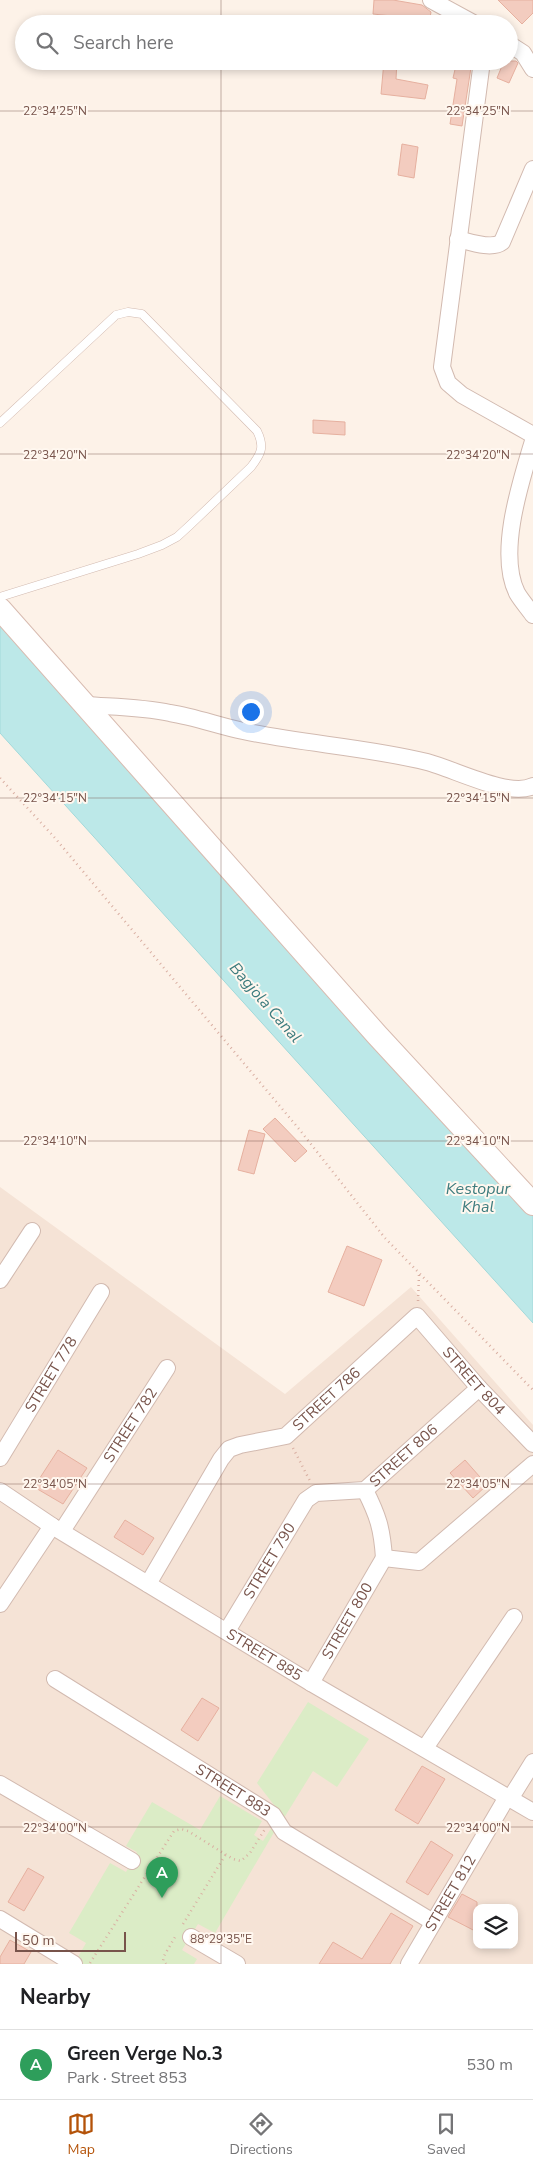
<!DOCTYPE html>
<html lang="en">
<head>
<meta charset="utf-8">
<style>
  :root { --surface:#fff; --page:#f2f2f2; --text:#202124; --muted:#757577; --line:#e0e0e0; --accent:#b45309 }
  body { margin:0; font-family:"Nunito Sans",sans-serif; background:var(--page); color:var(--text) }
  .controls { position:absolute; right:15px; bottom:15px; display:grid; overflow:hidden; border-radius:10px; box-shadow:0 2px 8px #0003 }
  .controls button { width:45px; height:45px; display:grid; place-items:center; padding:0; border:0; border-bottom:1px solid var(--line); background:var(--surface); color:var(--text); font:25px sans-serif }
  .scale { position:absolute; left:15px; bottom:12px; width:111px; box-sizing:border-box; padding-left:5px; border:2px solid #78544b; border-top:0; font-size:14px; line-height:18px; white-space:nowrap; color:#78544b; -webkit-text-stroke:4px #fff7ef; paint-order:stroke }
  .you { position:absolute; left:250px; top:711px; width:18px; height:18px; margin:-12px; border:4px solid #fff; border-radius:50%; background:#1a73e8; box-shadow:0 0 0 8px #1a73e833 }
  .badge { display:grid; place-items:center; width:32px; height:32px; border-radius:50%; background:var(--accent); color:#fff; font-size:16px; font-weight:700 }
  .pin { position:absolute; translate:-50% -41px; filter:drop-shadow(0 1px 2px #0008) }
  .pin::after { content:''; position:absolute; top:26px; width:18px; height:15px; background:inherit; clip-path:polygon(0 0,100% 0,50% 100%) }
  .list { margin:0; padding:0; list-style:none }
  h2 { display:flex; justify-content:space-between; align-items:center; height:65px; margin:0; padding:0 20px; font-size:21px }
  h2 small { font-size:16px; font-weight:400; color:var(--muted) }
  .list li { display:grid; grid-template-columns:32px 1fr auto; gap:15px; align-items:center; box-sizing:border-box; height:70px; padding:0 20px; border-top:1px solid var(--line) }
  .list b { display:block; font-size:19px; white-space:nowrap }
  .list p { margin:0; font-size:16px; white-space:nowrap; color:var(--muted) }
  .list em { font-size:16px; font-style:normal; color:var(--muted) }
  .icon { flex:none; width:28px; height:28px; fill:none; stroke:currentColor; stroke-width:2; stroke-linecap:round; stroke-linejoin:round }
  .map { position:relative; flex:none; width:533px; height:1964px; overflow:hidden }
  .search { position:absolute; background:var(--surface); box-shadow:0 2px 8px #0003; left:15px; right:15px; top:15px; height:55px; display:flex; align-items:center; gap:12px; box-sizing:border-box; padding:0 18px; border-radius:28px; color:var(--muted); font-size:19px }
  .sheet { height:135px; background:var(--surface) }
  nav { display:flex; justify-content:space-around; align-items:center; box-sizing:border-box; height:70px; border-top:1px solid var(--line); background:var(--surface); font-size:14px; color:var(--muted) }
  nav a { display:grid; justify-items:center; gap:2px }
  nav .on { color:var(--accent) }
  .map>svg:first-child { display:block }
</style>
</head>
<body>
<div class="map">
<svg width="533" height="1964" viewBox="0 0 533 1964">
  <rect width="100%" height="100%" fill="#fdf2e8"/>
  <path fill="#f5e3d6" fill-rule="evenodd" d="M0,1187l285,207 126,-107 122,138v539h-533zM477,1908h37v37h-37z"/>
  <path fill="#dbecc6" d="M308,1702l61,37 -32,48 -24,-16 -29,47 -27,-35z
    M220,1796l42,25 -8,14 9,6 9,-14 4,2 -61,104 -17,-9 -16,26 15,9 -3,5h-120l12,-21 -17,-10 41,-70 16,9 11,-20 -11,-6 26,-44 48,28z"/>
  <path fill="#bce8e8" stroke="#a2d9da" d="M0,604l533,590v129l-533,-590z"/>
  <path fill="#f3ccbf" stroke="#e6b09f" d="M374,0h19l29,5 9,7 -2,12h-20l1,-6 -37,-4z
    M498,0h35v13l-11,11z
    M384,61h13l-1,18 32,6 -3,14 -44,-5z
    M457,61h15l-10,65 -12,-2 7,-45 -4,-1z
    M504,61h12l2,2 -9,20 -12,-5z
    M402,144l16,3 -4,31 -16,-3z
    M313,420l32,2v13l-32,-2z
    M275,1118l32,33 -12,11 -32,-33z
    M249,1130l16,4 -11,40 -16,-4z
    M347,1246l35,14 -18,46 -36,-14z
    M58,1450l29,18 -24,36 -29,-17z
    M465,1460l22,25 -14,13 -23,-25z
    M125,1520l29,18 -11,17 -29,-18z
    M202,1698l17,10 -21,33 -17,-11z
    M422,1766l23,13 -27,45 -23,-14z
    M431,1841l22,14 -25,40 -22,-13z
    M28,1868l16,9 -20,34 -16,-9z
    M462,1894l15,8v30l-29,-15z
    M391,1913l22,13 -23,38h-71l14,-22 29,17z
    M10,1940l21,12 -7,12h-24v-7z"/>
  <g fill="none" stroke-linecap="round" stroke-linejoin="round">
    <defs>
      <path id="lane" d="M0,423l116,-108 12,-3 14,2 115,117c8,16 4,23 -6,36l-62,59 -12,11 -15,8 -24,9 -138,43"/>
      <g id="street">
        <path d="M431,0l44,24"/>
        <path d="M509,44l14,9 10,16"/>
        <path d="M482,61l-40,306 6,16 14,12 71,40"/>
        <path d="M458,239c12,3 34,11 44,3l31,-73"/>
        <path d="M533,441c-12,40 -36,112 -16,152 4,7 11,15 16,22"/>
        <path d="M86,705c28,2 56,2 84,8 25,4 49,13 73,18 61,13 124,16 184,31 27,7 82,36 106,24"/>
        <path d="M0,1280l32,-49"/>
        <path id="s1" d="M0,1458l101,-166"/>
        <path d="M365,1490c13,26 17,38 19,68"/>
        <path id="s2" d="M0,1491l52,35 259,157 222,129"/>
        <path id="s3" d="M62,1531l105,-163"/>
        <path d="M384,1558l35,4 114,-98"/>
        <path id="s4" d="M148,1584l73,-125 8,-10 11,-4 46,-9 131,-120 62,72 54,56"/>
        <path d="M0,1604l52,-78"/>
        <path id="s5" d="M227,1631l79,-131 10,-7 49,-3 114,-102"/>
        <path id="s6" d="M55,1679l218,136 11,17 149,90"/>
        <path id="s7" d="M311,1683l73,-125"/>
        <path d="M425,1748l89,-131"/>
        <path d="M0,1784l132,77"/>
        <path d="M510,1799l23,-37"/>
        <path d="M0,1919l74,45"/>
        <path d="M191,1937l46,27"/>
        <path id="s8" d="M409,1964l98,-167"/>
      </g>
      <path id="secondary" d="M0,609l377,426 156,169"/>
    </defs>
    <use href="#lane" stroke="#d2bab0" stroke-width="9"/>
    <use href="#street" stroke="#d2bab0" stroke-width="18"/>
    <use href="#secondary" stroke="#d8bbb0" stroke-width="24"/>
    <path stroke="#d9afa2" stroke-width="2.5" stroke-dasharray="1 4" stroke-linecap="butt" d="M0,778l55,60 244,291 86,109 148,152
      M418,1301l1,-26
      M293,1448l17,33
      M183,1924l43,-70
      M90,1963l84,-132 7,-2 7,2 45,28 8,2 9,-8 15,-24
      M166,1964l-3,-3 1,-5 11,-19"/>
    <use href="#lane" stroke="#fff" stroke-width="8"/>
    <use href="#street" stroke="#fff" stroke-width="16"/>
    <use href="#secondary" stroke="#fff" stroke-width="22"/>
  </g>
  <path fill="none" stroke="#78544b" stroke-width="1" stroke-opacity="0.45" d="M221,0v24M221,61v1903M0,111h533M0,454h533M0,798h533M0,1141h533M0,1484h533M0,1827h533"/>
  <g text-anchor="middle" stroke-width="4" stroke-linejoin="round" paint-order="stroke">
    <g font-size="15" fill="#78544b" stroke="#fff7ef">
      <text dy="5" stroke="none"><textPath href="#s1" startOffset="98">STREET 778</textPath></text>
      <text dy="5" stroke="none"><textPath href="#s4" startOffset="480">STREET 804</textPath></text>
      <text dy="5" stroke="none"><textPath href="#s4" startOffset="271">STREET 786</textPath></text>
      <text dy="5" stroke="none"><textPath href="#s3" startOffset="126">STREET 782</textPath></text>
      <text dy="5" stroke="none"><textPath href="#s5" startOffset="266">STREET 806</textPath></text>
      <text dy="5" stroke="none"><textPath href="#s5" startOffset="82">STREET 790</textPath></text>
      <text dy="5" stroke="none"><textPath href="#s7" startOffset="72">STREET 800</textPath></text>
      <text dy="5" stroke="none"><textPath href="#s2" startOffset="311">STREET 885</textPath></text>
      <text dy="5" stroke="none"><textPath href="#s6" startOffset="210">STREET 883</textPath></text>
      <text dy="5" stroke="none"><textPath href="#s8" startOffset="82">STREET 812</textPath></text>
    </g>
    <g font-size="16" font-style="italic" fill="#3d7c7e" stroke="#fff7ef">
      <text transform="translate(266 1002) rotate(49)" y="6">Bagjola Canal</text>
      <text x="478" y="1194">Kestopur<tspan x="478" dy="18">Khal</tspan></text>
    </g>
  </g>
  <g font-size="12" text-anchor="middle" fill="#78544b" stroke="#fff7ef" stroke-width="4" stroke-linejoin="round" paint-order="stroke">
    <text x="55" y="115">22°34'25"N</text>
    <text x="478" y="115">22°34'25"N</text>
    <text x="55" y="459">22°34'20"N</text>
    <text x="478" y="459">22°34'20"N</text>
    <text x="55" y="802">22°34'15"N</text>
    <text x="478" y="802">22°34'15"N</text>
    <text x="55" y="1145">22°34'10"N</text>
    <text x="478" y="1145">22°34'10"N</text>
    <text x="55" y="1488">22°34'05"N</text>
    <text x="478" y="1488">22°34'05"N</text>
    <text x="55" y="1832">22°34'00"N</text>
    <text x="478" y="1832">22°34'00"N</text>
    <text x="221" y="1943">88°29'35"E</text>
  </g>
</svg>
<div class="controls">
<button><svg class="icon" aria-label="layers" viewBox="0 0 24 24"><path d="M12 4l9 5-9 5-9-5zM3 14l9 5 9-5"/></svg></button>
</div>
<div class="scale">50 m</div>
<div class="you"></div>
<div class="pin badge" style="left:162px;top:1898px;background:#2e9e5b">A</div>
<div class="search"><svg class="icon" aria-label="search" viewBox="0 0 24 24"><circle cx="10" cy="10" r="6"/><path d="M15 15l6 6"/></svg>Search here</div>
</div>
<section class="sheet">
<h2>Nearby<small></small></h2>
<ul class="list">
<li><span class="badge" style="background:#2e9e5b">A</span><div><b>Green Verge No.3</b><p>Park · Street 853</p></div><em>530 m</em></li>
</ul>
</section>
<nav>
<a class="on"><svg class="icon" aria-label="map" viewBox="0 0 24 24"><path d="M3 6l6-2 6 2 6-2v14l-6 2-6-2-6 2zM9 4v14M15 6v14"/></svg>Map</a>
<a><svg class="icon" aria-label="directions" viewBox="0 0 24 24"><path d="M12 3l9 9-9 9-9-9zM9 14v-3h6M13 9l2 2-2 2"/></svg>Directions</a>
<a><svg class="icon" aria-label="saved" viewBox="0 0 24 24"><path d="M7 4h10v16l-5-4-5 4z"/></svg>Saved</a>
</nav>
</body>
</html>
